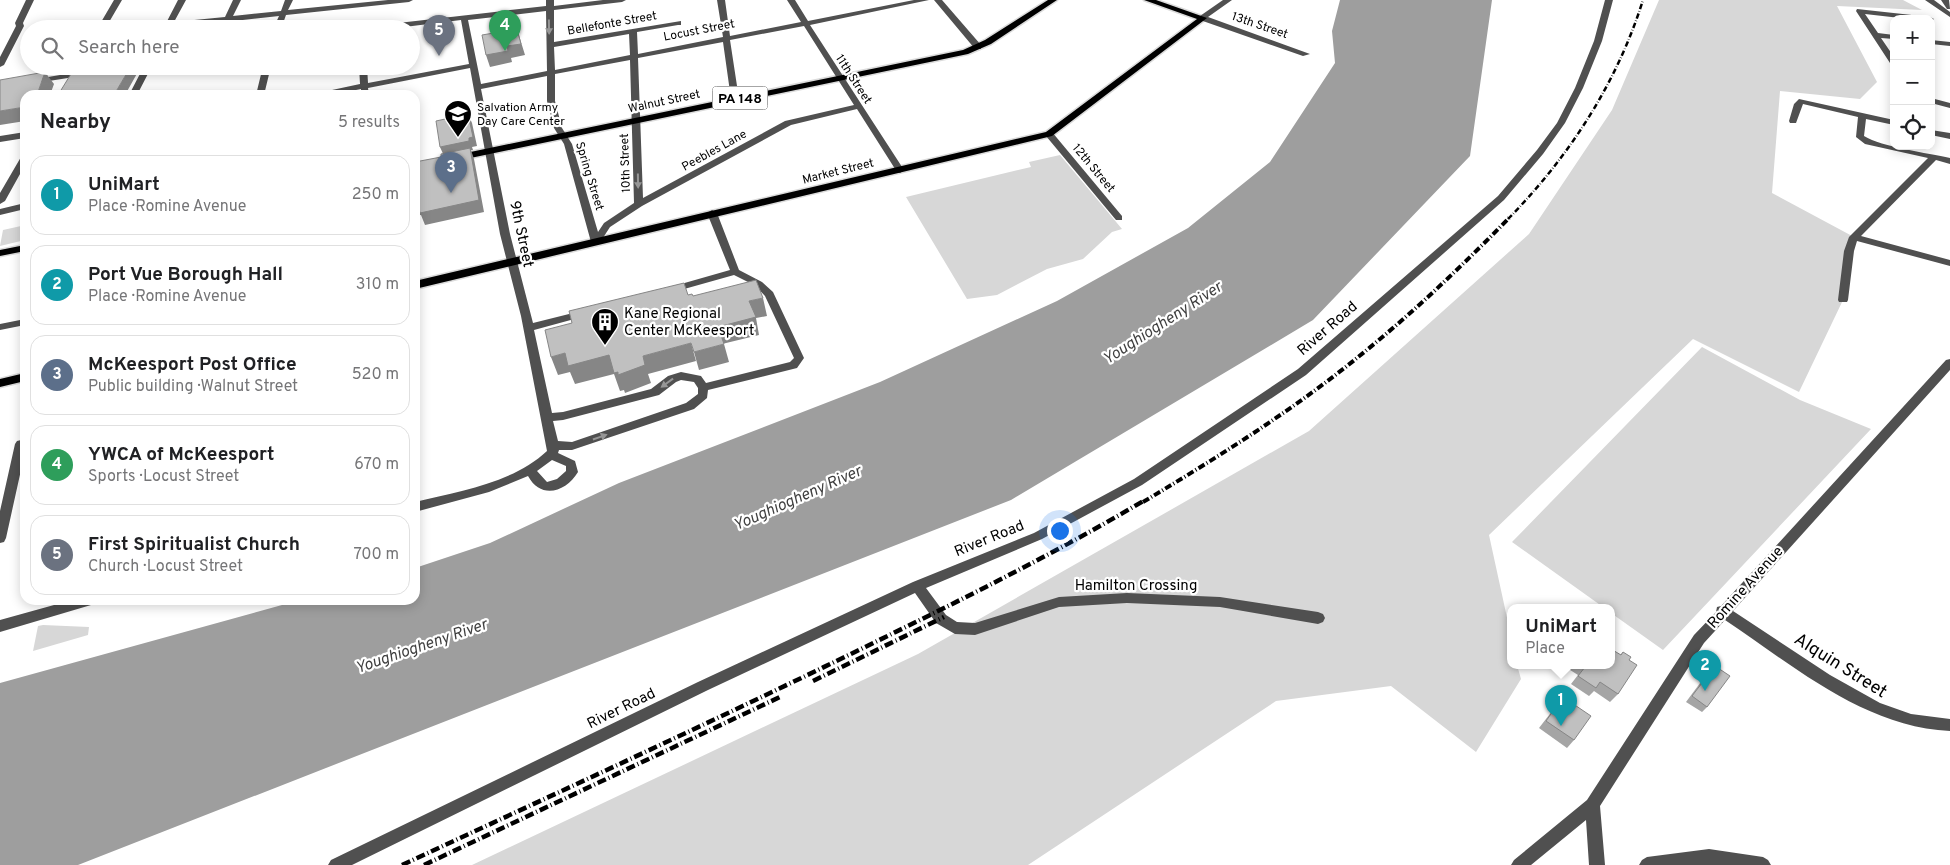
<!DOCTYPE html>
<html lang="en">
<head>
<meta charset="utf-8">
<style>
  :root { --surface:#fff; --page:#f2f2f2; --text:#202124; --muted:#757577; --line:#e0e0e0; --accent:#111827 }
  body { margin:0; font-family:Overpass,sans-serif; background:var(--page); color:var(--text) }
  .controls { position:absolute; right:15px; top:15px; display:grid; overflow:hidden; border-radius:10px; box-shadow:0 2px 12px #0003 }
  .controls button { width:45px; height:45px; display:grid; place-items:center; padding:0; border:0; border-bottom:1px solid var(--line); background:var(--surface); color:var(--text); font:25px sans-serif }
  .you { position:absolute; left:1059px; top:530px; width:18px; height:18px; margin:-12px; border:4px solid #fff; border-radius:50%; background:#1a73e8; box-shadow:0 0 0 8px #1a73e833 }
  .badge { display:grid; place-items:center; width:32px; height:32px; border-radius:50%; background:var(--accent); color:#fff; font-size:16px; font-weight:700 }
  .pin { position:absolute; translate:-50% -41px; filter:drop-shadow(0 1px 2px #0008) }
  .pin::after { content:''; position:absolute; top:26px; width:18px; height:15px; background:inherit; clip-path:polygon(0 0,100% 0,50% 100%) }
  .popup { position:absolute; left:1507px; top:604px; width:108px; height:65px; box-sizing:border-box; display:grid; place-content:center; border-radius:10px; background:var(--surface); filter:drop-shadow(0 1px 4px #0005); font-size:16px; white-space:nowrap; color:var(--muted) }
  .popup b { font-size:19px; color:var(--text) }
  .popup::after { content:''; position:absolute; left:50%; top:100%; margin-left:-10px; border:10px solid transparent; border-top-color:var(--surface) }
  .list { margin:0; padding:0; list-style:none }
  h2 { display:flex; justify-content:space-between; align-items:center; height:65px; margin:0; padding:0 20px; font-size:21px }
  h2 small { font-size:16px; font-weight:400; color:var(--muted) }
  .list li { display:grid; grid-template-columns:32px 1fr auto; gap:15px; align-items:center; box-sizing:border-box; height:80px; margin:0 10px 10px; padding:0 10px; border:1px solid var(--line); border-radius:15px }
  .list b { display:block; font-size:19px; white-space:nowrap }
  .list p { margin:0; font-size:16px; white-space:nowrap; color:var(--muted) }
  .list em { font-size:16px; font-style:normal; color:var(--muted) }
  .icon { flex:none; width:28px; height:28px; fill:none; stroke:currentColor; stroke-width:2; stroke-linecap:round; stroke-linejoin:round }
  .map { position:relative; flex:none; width:1950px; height:865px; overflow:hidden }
  .search { position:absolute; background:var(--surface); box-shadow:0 2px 12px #0003; left:20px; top:20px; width:400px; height:55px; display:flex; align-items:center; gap:12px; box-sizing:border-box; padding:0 18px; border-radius:28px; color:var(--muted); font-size:19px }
  .panel { position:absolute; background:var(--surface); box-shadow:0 2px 12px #0003; left:20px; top:90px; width:400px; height:515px; border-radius:15px }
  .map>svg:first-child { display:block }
</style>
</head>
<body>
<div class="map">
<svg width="1950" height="865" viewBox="0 0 1950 865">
  <rect width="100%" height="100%" fill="#fff"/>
  <path fill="#d7d7d7" d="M1659,0h244l19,10 -85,-4 40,76 -17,17 -80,-8 -8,102 82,44 -11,63 -44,92 -106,-53 -204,196 22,101v29h6l4,14 -45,73 -85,-66 -115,15 -248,164h-556l446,-211 391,-223 220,-197 83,-124z
    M1060,155l62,74 -10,3 -29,27 -36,10 -50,26 -30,4 -61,-102 125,-30 -2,-5z
    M21,226l-1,4 5,-1v11l-25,6 3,-16z
    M1702,347l98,53 71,29 -208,221 -52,-37v-6h-8l-91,-65z
    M43,625l46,2 -1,8 -55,16 5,-25z"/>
  <path fill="#9e9e9e" d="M1340,0h152l-22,156 -157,164 -302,180 -933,365h-78v-182l300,-83h115v-32l75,-25 129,-60 261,-101 177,-81 131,-73 82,-66 65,-99 -3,-32z"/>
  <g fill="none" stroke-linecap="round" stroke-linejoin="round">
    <defs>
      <path id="major" d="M1048,0h9l-66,44 -23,10 -512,107 -5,-3 5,-3 507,-105 22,-10z
        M1144,0h12l51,18 -155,118 -637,153v-8l631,-149 151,-113z
        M25,245v6l-25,5v-6z
        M25,373v8l-25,6v-8z"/>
    </defs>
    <use href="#major" stroke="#dbdbdb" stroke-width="3"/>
    <path fill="#505050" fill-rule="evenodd" d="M26,0h8l-11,23 1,3 -20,39 -4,2v-10l16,-31 -1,-3z
      M114,0h8l-17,29h-8z
      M178,0h8l-12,22 51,-5 8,-17h8l-8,16 48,-5 4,-11h8l-5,10 100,-10h25l-4,2 -123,13 -5,14h-8l6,-13 -116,13z
      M546,0h8v6l49,-6h23l-4,2 -68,8v32l127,-21v4h-3l-41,7 1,22 85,-17 -6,-37h8l5,36 71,-14 -14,-22h8l13,21 106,-21h15l-119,25 94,145 -4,3 -3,-1 -40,-63 -66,16 -149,81 -32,21 -11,17 -3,1 -5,-3 -27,-98 -10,-16 -7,-27v-25l-66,13 29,145 23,89 52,-13 5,3 -1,2 -55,15 18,83 11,-1 88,-23 17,-13 13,-4 20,4 5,7 84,-21 4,-4 -29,-62 -9,-10 -22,-11 -64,18 -5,-3 2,-2 63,-18 -23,-57 5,-3 5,3 22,57 23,12 11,10 31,66 -7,10 -89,22 -1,8 -13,11 -122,41h-13l-1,3 17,8 3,11c-12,20 -37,28 -50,4l-39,16 -74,20v-10c45,-11 98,-19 132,-51l-26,-135 -21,-82 -30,-166 -102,20 1,7h-8v-6l-30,6h-17l4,-2 42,-9 -1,-18h8l1,17 101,-19 -8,-44 -73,9h-26l1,-2 183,-21zM546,11l1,60 -66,13 -13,-64zM804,26l50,79 -69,16 -142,77 -5,-140 85,-16 8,57 4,2 4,-2 -9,-59zM629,34l1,21 -75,15 -1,-23zM630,60l4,143 -30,20 -6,9 -26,-88 -10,-16 -7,-27v-27zM681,380l13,2 4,6v6l-12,9 -114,39 -14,-1 -5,-20 10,-1 96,-25 17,-13zM552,460l14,6v5l-9,8 -10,3 -10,-11z
      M934,0h8l39,45v4h-6z
      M1223,0h9l-24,17 102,37 -7,2 -103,-36v-4z
      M1605,0h8l-11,41 -19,47 -18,35 -22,31 -39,46 -198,175 -164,110 -100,54 -116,49 20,27 11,7 18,1 84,-26 68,-4 93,4 98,15 5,2 2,4 -2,4 -5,2 -98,-17 -93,-4 -68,4 -84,28 -20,-1 -19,-11 -21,-30 -207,97 -356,175h-24l3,-5 367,-178 215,-100 121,-49 100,-54 164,-110 200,-173 39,-46 20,-27 18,-35 19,-47z
      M1925,0h9l16,12v5z
      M1941,0h8l1,9h-3z
      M1857,9l73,8 4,2 -3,2v-2h-22l-44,-5 13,19 16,2v4l-13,-1 13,19v8l-4,-2 -34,-52z
      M1931,40l19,2v4l-19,-2z
      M144,66h8l-15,29h-8z
      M263,66h8l-7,29h-8z
      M84,71l4,2 -1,2 -51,8 -4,-2 4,-2z
      M1931,98l19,5v5l-19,-5z
      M1799,99l95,21v5l-28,-6 -2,17c18,11 64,17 86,22v6l-14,-4 -75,76 89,24v6l-93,-25 -3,10 -6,49 -1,2h-8l-1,-2 6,-49 5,-14 79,-79 -63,-14 -9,-7 2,-20 -55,-13 -7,19h-6l-1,-2 5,-17z
      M1931,130l19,3v6l-19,-4z
      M1049,131l3,1 70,84v4h-6l-70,-84v-4z
      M25,132v6l-25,4v-6z
      M25,154v11l-20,36 -5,3v-11l21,-36z
      M25,203v6l-25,6v-6z
      M25,319v6l-25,5v-6z
      M1950,359v11l-217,241 97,64 50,28 31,11 39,5v12c-86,-4 -156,-65 -225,-111l-21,23 -104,163 5,59h-16l-3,-45 -55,45h-20l3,-5 73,-60 107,-165 22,-23 1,-5 4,-1 225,-246z
      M21,440l4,1v11l-19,86 -2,4 -4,1v-32l15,-67 2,-3z
      M72,600h25l-1,4 -5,1 -91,27v-12z
      M1709,849l54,8 5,3 3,5h-132l3,-5 5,-3z"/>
    <use href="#major" fill="#000" fill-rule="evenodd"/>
    <path stroke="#000" stroke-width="2.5" stroke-dasharray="5.5 2 0.5 2" stroke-linecap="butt" d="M1508,219c61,-62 109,-136 135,-219"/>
    <path stroke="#000" stroke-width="4" stroke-dasharray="7 2.5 1 2.5" stroke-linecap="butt" d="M1143,502c77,-46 155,-95 225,-153 50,-41 96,-85 141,-131"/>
    <path stroke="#000" stroke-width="4.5" stroke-dasharray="9 3 1 3" stroke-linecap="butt" d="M813,681l131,-64
      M402,865c155,-72 310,-143 463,-218 94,-46 189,-93 280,-147
      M424,865l356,-168"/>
  </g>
  <path fill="#a5a5a5" d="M1623,652l6,8 -11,34 -8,8 -16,-11 -5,5 -18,-12 7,-9 -11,-7 2,-3h42z
    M1715,666l-8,41 -5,5 -16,-10 23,-31z
    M1563,697l11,43 -7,8 -28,-20z"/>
  <path fill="#868686" d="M517,29l8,26 -14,3 1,4 -22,5 -4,-12 21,-9z
    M131,66h6l2,4 -14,25h-11z
    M45,72l9,12 -4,11h-13z
    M25,107v14l-25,4v-14z
    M468,114l4,9 5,23 -5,1 1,3h-2l3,9 10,53 -59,13 -4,-10 -6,1v-13l29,-47 -4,-9 29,-9z
    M763,298l4,18 -11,2 3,17 -37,9 -4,-17 31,-26z
    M691,343l5,18 -48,13 3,9 -26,10 -1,-3 -4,1 -6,-17 -39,10 -5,-12 -12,3 -7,-18 14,-4 78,3z
    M724,344l5,18 -30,8 -5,-18z"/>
  <path fill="#c0c0c0" stroke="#868686" d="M517,29l4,15 -14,2 1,5 -22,4 -4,-20z
    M94,66h37l-17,29h-56l16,-26z
    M45,72l-8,23h-12v12l-25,4v-31z
    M468,114l5,23 -4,1v3l-29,6 -4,-26z
    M470,148l9,52 -59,13 -2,-11 -3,1v-17h2l-2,-13v-11l26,-5v-3z
    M756,280l7,18 -14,3 7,16 -38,10 6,17 -30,8 -3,-9 -48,13 2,9 -27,10v-3l-4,1 -5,-18 -41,11 -3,-13 -14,4 -6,-27 27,-7 -3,-12 115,-28 4,12 4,-1 1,2z
    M1611,649l10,6 2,-3 8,5 -2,3 8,5 -19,29 -18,-12 -4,6 -18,-12 7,-9 -4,-2h30z
    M1715,666l15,10 -23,31 -15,-11z
    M1563,697l28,19 -17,24 -28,-19z"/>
  <defs><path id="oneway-solid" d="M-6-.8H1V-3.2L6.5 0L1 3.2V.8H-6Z" transform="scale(1.25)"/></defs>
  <g fill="#969696">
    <use href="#oneway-solid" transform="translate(549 27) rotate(89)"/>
    <use href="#oneway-solid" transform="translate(638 181) rotate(89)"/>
    <use href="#oneway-solid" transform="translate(667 383) rotate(144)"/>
    <use href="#oneway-solid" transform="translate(600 437) rotate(-19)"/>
  </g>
  <defs>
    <symbol id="school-pin" viewBox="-11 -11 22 30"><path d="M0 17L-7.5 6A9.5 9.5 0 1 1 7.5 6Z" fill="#000" stroke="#fff"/><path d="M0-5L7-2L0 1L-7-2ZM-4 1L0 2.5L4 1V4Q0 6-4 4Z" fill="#fff"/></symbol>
    <symbol id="building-pin" viewBox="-11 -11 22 30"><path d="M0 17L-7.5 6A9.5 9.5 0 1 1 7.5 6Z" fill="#000" stroke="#fff"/><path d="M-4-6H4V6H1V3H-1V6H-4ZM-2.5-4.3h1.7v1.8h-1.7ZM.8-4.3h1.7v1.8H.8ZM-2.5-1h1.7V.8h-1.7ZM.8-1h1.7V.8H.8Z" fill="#fff"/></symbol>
  </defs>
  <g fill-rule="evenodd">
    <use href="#school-pin" x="442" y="98" width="32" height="43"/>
    <use href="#building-pin" x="589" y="306" width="32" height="43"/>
  </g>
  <g text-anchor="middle" stroke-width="4.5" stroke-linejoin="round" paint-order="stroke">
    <g font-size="12" fill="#000" stroke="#fff">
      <text transform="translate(612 23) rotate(-10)" y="4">Bellefonte Street</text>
      <text transform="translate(1260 25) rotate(19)" y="4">13th Street</text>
      <text transform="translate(699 30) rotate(-11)" y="4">Locust Street</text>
      <text transform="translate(854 79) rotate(57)" y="4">11th Street</text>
      <text transform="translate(664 101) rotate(-12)" y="4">Walnut Street</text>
      <text transform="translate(714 150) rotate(-29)" y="4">Peebles Lane</text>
      <text transform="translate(625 163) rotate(-92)" y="4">10th Street</text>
      <text transform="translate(1094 168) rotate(50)" y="4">12th Street</text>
      <text transform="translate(838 171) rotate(-14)" y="4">Market Street</text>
      <text transform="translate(590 176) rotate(73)" y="4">Spring Street</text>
    </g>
    <g font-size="12" fill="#000" stroke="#fff" text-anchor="start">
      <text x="477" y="111">Salvation Army<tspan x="477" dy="14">Day Care Center</tspan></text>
    </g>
    <rect fill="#fff" stroke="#4c4c4c" stroke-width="1" x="712.5" y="86.5" width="55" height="23" rx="4"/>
    <g font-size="14" font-weight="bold" fill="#000">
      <text x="740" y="103">PA 148</text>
    </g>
    <g font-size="15" fill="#000" stroke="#fff">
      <text transform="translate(522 234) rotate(78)" y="5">9th Street</text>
      <text transform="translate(1327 328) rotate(-41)" y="5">River Road</text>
      <text transform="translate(989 538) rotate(-22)" y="5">River Road</text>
      <text x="1136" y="590">Hamilton Crossing</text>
      <text transform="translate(1745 587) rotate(-48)" y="5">Romine Avenue</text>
      <text transform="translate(621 708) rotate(-26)" y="5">River Road</text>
    </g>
    <g font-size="15" fill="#000" stroke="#fff" text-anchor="start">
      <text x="624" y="318">Kane Regional<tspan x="624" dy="17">Center McKeesport</tspan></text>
    </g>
    <g font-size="16" font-style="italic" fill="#3f3f3f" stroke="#fff">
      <text transform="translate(1162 322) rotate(-33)" y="6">Youghiogheny River</text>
      <text transform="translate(797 497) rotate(-24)" y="6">Youghiogheny River</text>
      <text transform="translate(421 645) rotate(-19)" y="6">Youghiogheny River</text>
    </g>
    <g font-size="18" fill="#000" stroke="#fff">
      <text transform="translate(1841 665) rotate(32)" y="6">Alquin Street</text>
    </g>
  </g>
</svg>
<div class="controls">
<button>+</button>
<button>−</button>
<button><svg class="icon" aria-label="locate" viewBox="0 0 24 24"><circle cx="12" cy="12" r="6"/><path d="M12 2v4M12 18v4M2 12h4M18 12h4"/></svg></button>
</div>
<div class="you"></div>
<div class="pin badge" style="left:1561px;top:726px;background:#0f9aa8">1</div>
<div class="popup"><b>UniMart</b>Place</div>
<div class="pin badge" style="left:1705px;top:691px;background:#0f9aa8">2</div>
<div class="pin badge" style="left:451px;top:193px;background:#5c6f8a">3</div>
<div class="pin badge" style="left:505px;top:51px;background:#2e9e5b">4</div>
<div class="pin badge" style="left:439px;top:56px;background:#6b7280">5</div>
<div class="search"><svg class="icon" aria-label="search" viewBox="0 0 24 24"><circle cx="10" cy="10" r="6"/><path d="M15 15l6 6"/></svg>Search here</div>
<section class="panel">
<h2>Nearby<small>5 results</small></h2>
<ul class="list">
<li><span class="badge" style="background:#0f9aa8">1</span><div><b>UniMart</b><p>Place · Romine Avenue</p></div><em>250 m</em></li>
<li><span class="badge" style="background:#0f9aa8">2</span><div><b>Port Vue Borough Hall</b><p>Place · Romine Avenue</p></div><em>310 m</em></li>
<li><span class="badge" style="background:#5c6f8a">3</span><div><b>McKeesport Post Office</b><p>Public building · Walnut Street</p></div><em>520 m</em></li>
<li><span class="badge" style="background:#2e9e5b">4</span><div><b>YWCA of McKeesport</b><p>Sports · Locust Street</p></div><em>670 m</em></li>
<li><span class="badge" style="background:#6b7280">5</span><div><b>First Spiritualist Church</b><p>Church · Locust Street</p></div><em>700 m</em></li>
</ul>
</section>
</div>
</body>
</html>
